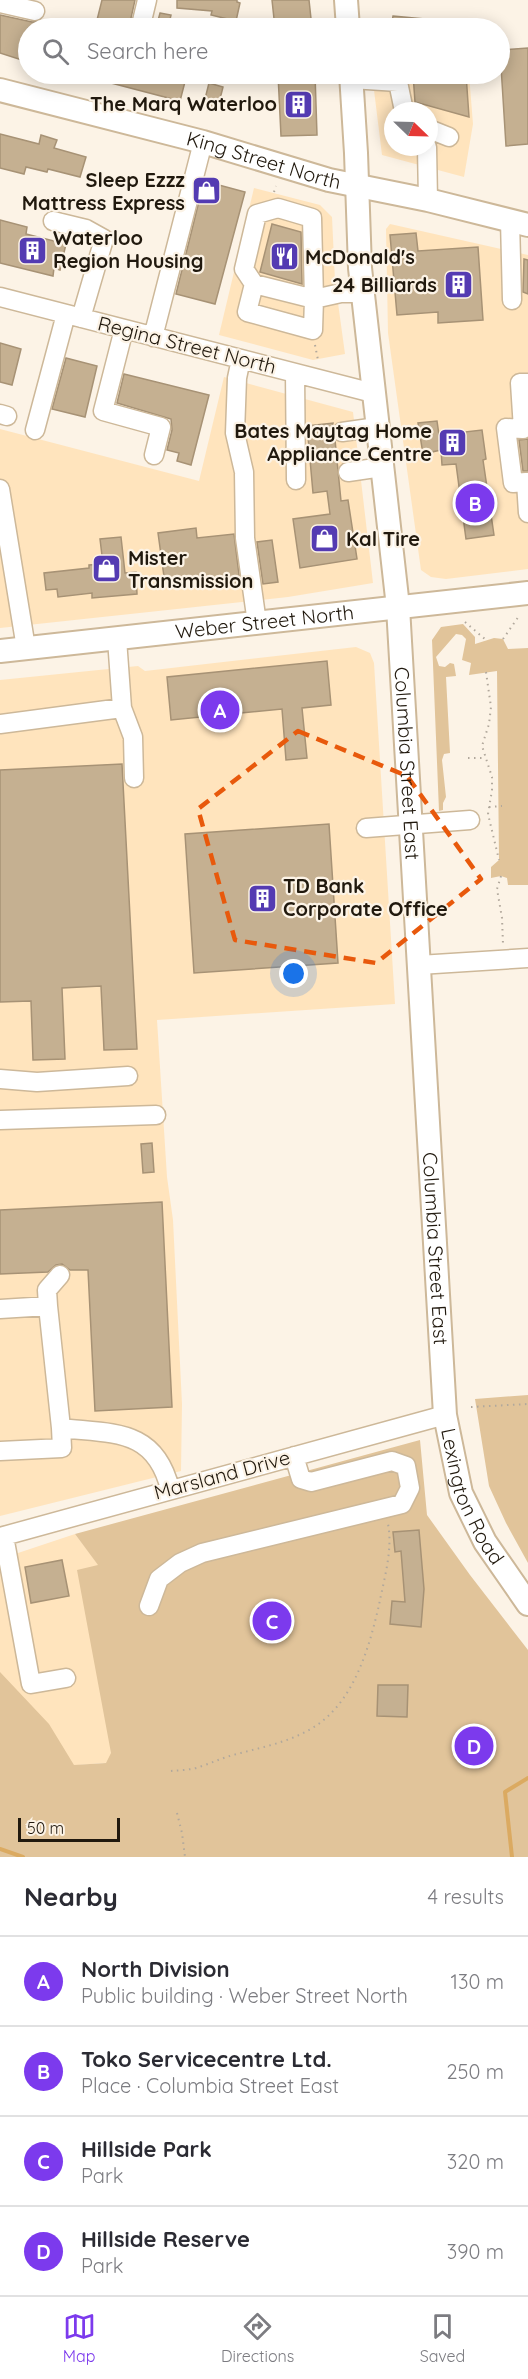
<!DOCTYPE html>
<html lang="en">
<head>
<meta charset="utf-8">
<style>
  :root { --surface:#fff; --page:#f2f2f3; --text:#2b2b33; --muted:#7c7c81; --line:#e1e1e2; --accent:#7c3aed }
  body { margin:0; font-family:Quicksand,sans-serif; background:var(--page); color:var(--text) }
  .compass { position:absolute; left:384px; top:102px; width:54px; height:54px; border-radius:50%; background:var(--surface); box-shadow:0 3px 15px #0003; rotate:113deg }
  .scale { position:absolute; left:18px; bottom:15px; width:102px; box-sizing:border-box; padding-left:6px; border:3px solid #21190e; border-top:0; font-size:16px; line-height:21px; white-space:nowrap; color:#21190e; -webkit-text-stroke:4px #fcf3e6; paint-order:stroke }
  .you { position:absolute; left:294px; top:974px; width:21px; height:21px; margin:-15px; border:4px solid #fff; border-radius:50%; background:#1a73e8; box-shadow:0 0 0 9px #1a73e833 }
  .badge { display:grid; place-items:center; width:39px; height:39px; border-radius:50%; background:var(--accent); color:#fff; font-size:20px; font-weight:700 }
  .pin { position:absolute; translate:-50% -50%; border:3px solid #fff; box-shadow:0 2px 6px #0006 }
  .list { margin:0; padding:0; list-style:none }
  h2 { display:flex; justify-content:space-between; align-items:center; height:78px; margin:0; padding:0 24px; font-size:26px }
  h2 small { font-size:20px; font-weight:400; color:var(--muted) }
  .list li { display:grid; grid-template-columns:39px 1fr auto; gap:18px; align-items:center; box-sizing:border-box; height:90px; padding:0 24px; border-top:2px solid var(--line) }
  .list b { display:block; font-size:22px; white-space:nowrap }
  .list p { margin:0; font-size:20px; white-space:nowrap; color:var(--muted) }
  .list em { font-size:20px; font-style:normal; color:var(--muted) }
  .icon { flex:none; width:33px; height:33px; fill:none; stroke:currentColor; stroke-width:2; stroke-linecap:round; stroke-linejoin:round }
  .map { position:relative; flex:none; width:528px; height:1857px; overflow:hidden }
  .search { position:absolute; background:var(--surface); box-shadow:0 3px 15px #0003; left:18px; right:18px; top:18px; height:66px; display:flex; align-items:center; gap:15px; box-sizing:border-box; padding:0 21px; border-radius:33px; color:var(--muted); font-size:22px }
  .sheet { height:438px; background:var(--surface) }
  nav { display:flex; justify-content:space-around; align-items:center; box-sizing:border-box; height:84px; border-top:2px solid var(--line); background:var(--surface); font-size:16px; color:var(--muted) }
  nav a { display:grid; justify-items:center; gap:3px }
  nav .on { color:var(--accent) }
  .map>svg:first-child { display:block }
</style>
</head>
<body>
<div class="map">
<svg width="528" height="1857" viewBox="0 0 528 1857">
  <rect width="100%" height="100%" fill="#fcf3e6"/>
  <path fill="#ffe4bd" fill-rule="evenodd" d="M372,74h97l4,50 -9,53 -82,-22zM393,111h36v36h-36z
    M254,188l66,17 12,12 3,64 10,73 -32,6 -94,-25z
    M390,224l138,31v314l-82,10 -15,-2 -10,-7 -33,-237 -2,-104z
    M224,377l129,35 20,171 -85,14 -288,31v-199l199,52z
    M356,647l14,6 4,10 21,341 -238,16 10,157 6,43 9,184 -1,67 -181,45v-836l138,-14 7,5z
    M75,1534l33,43 35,183 -143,11v-212z"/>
  <path fill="#e1c49a" d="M463,624l12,13v7l19,-6 9,1 5,10 20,-1v237h-20l-1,-7 -6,-2 -10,2v-11l8,-7 -2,-189 -28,4 2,-12 -9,-3 4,-21 -4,-4 -6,-1 -20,23 3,9 6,1 5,-4 4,1 2,12 -10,1 4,76 -6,1 -2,6 4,37 -3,6v7l-4,1 -7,-171 9,-13z
    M528,1395v168l-22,-40 -17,-37 -14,-87z
    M420,1440l7,75 43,60 58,75v207h-528v-185l49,52 25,41 32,-2 5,-10 -34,-183 21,-5 -23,-31z"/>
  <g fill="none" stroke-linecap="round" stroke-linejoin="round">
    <path stroke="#dbaa61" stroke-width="4" d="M0,1849l23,8
      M512,1857l-7,-65 23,-14"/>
  </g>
  <path fill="#c5b091" stroke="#a79275" stroke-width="1.5" d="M102,0h33l-4,18 1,10h-37z
    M177,0h60v2l3,1 -4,18 -25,-6 1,-4 -35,-3z
    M272,0h37l3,28h-37z
    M160,13l11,2 -3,13h-12z
    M0,15l32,7 8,-1 17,5 -1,2h-28v34l-28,-9z
    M393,16l53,5v7h-55z
    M528,48v96l-22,2 -6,-96z
    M89,74h98l-7,27 -92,-24z
    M278,74h37l2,61 -36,1z
    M413,74h53l3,43 -54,-15z
    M209,83l14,4 -6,24 -14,-4z
    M0,134l39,10 2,-9 16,5 -3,8 32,9 -6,20 -32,-8 -1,3 -21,-5 -2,7 -24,-6z
    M204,181l41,11 -30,112 -39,-10z
    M0,220l27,7 -1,7 40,10 -6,26 -6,-2 -1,8 -53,-13z
    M272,224l29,8 1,52 -42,-12z
    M416,233l2,18 60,-4 5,73 -45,3v-11l-41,3 -7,-80z
    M524,259l4,1v34l-5,-2z
    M0,343l21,6 -9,36 -12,-3z
    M66,358l31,8 -12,51 -33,-8z
    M124,374l85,21 -18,70 -14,-4 2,-8 -12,-3 5,-20 -1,-11 -54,-16z
    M437,421l2,14 43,-5 4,29 -3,1 11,75 -28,4 -10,-75 -14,1 -1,-15 -18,4 -5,-31z
    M333,423l-2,10 4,7 6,61 7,-1 9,59 -57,9 -7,-49 37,-5 -3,-23 -14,2 -6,-67z
    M528,439v32h-5l-4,-31z
    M196,528l1,10 37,-4 6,49 -25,3 -1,-9 -49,7 -7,-51z
    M121,537l4,36 11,-1 1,22 -45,4v-5l-34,4 -1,-8 -11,1 -2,-17 45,-5v-3l14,-1 -3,-25z
    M272,540l6,42 -15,2 -6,-42z
    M327,661l4,44 -29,3 5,50 -21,2 -4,-51 -111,11 -4,-43z
    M122,764l15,285 -33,1 -3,-64 -39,2 3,71 -32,1 -2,-59 -31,1v-232z
    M329,824l9,139 -144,10 -9,-139z
    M152,1143l2,29 -11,1 -2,-29z
    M162,1202l10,205 -77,4 -7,-141h-18l-8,-6 -6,1 -8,7 -48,2v-64z
    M419,1530l5,59 -3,38 -31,-3 2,-23 13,1 -4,-51 -6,1 -2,-20z
    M62,1560l7,36 -38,7 -6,-36z
    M378,1685h30l-1,32 -30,-1z"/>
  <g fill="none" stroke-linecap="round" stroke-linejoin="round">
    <defs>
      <path id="minor" d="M0,3l35,8
        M142,21l5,-21
        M351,79l47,3 6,29
        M429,129l20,8
        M427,147l1,53
        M510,220l2,80
        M53,221l33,8 18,10 -23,79
        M254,284l-10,-15 13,-55 21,-6 34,10 2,81 -60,-15 -7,28 66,18 1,-31 27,-6h21
        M0,297l373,96
        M124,329l-21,82 58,16 -7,28
        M153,337l50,-195
        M241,359l-4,19 -2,55 9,39 1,66 12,85
        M295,373l1,107
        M0,414l7,2
        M35,430l31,-116
        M342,432l35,-5
        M348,472l34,-5
        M526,482l-13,1 -7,-55 17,1 -3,-46h8
        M528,482h-2l2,31
        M0,489l26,159
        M122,708l11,29 1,41
        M0,724l122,-16 -5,-69
        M366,828l104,-8
        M419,965l109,-7
        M0,1079l37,3 91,-6
        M0,1120l156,-5
        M48,1306l-1,-16 13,-15
        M0,1309l48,-3 13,122c52,6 94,0 109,61
        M0,1451l62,-3 -1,-20
        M4,1536l27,148 35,-6
        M0,1537l445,-122
        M149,1606l10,-27 21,-16 22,-10 200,-49 8,-16 -4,-22 -14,-5 -81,21 -10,-3 -7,-23"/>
      <g id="major">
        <path d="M346,0l2,28"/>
        <path id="s1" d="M351,74l5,79 4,115 38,339 47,808 16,78 24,49 43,62"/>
        <path id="s2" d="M0,90l203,52 126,38 99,20 100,25"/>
        <path id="s3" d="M0,651l528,-58"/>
      </g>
    </defs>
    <use href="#minor" stroke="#cdb899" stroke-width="21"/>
    <use href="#major" stroke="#cdb899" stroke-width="26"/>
    <path stroke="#b1a89c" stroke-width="2" stroke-dasharray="1.5 4.5" stroke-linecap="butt" d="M274,192l2,-6
      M315,345l3,15
      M465,622l21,18
      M503,639l16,-23
      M486,672l5,35 -2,17 -7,22 10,31v13l-4,24 11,46
      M468,758h17
      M489,807l13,-1
      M501,876l-4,13 5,29 1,26
      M471,1407l57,-3
      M171,1771c10,-1 22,-1 31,-5 12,-4 22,-9 35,-12 26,-7 53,-12 77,-27 40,-25 55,-79 65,-122 5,-26 14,-55 9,-81
      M177,1813l5,20 3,24"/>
    <use href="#minor" stroke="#fff" stroke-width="18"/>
    <use href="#major" stroke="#fff" stroke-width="22"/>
  </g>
  <path fill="none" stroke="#e8590c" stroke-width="4.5" stroke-dasharray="12 8" stroke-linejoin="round" d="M298,731l109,45 74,103 -105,84 -141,-23 -37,-131z"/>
  <defs>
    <symbol id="building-square" viewBox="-11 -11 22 22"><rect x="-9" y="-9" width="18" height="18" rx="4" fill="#543bb2" stroke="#fcf3e6"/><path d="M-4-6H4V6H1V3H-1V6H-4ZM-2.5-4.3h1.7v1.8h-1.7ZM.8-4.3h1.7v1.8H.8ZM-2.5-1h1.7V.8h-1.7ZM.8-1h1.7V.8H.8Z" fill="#fff"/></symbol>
    <symbol id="shop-square" viewBox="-11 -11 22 22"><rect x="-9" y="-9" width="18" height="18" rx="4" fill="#543bb2" stroke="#fcf3e6"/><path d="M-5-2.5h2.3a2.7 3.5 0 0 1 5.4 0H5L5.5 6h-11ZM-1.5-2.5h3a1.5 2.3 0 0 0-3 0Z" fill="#fff"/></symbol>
    <symbol id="restaurant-square" viewBox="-11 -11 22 22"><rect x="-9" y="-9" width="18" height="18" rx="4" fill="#543bb2" stroke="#fcf3e6"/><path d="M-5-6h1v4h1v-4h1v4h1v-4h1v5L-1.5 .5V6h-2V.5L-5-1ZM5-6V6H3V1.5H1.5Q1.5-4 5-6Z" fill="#fff"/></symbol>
  </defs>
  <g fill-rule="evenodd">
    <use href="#building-square" x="282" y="88" width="33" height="33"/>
    <use href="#shop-square" x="190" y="174" width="33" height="33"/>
    <use href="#building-square" x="16" y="234" width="33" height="33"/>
    <use href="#restaurant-square" x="268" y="240" width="33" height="33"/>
    <use href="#building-square" x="442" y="268" width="33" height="33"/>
    <use href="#building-square" x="436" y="426" width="33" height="33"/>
    <use href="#shop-square" x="308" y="522" width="33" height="33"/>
    <use href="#shop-square" x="90" y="552" width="33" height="33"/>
    <use href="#building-square" x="246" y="882" width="33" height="33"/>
  </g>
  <g text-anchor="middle" stroke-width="4.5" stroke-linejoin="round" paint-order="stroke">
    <g font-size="20" font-weight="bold" fill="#21190e" stroke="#fcf3e6" text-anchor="start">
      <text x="277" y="111" text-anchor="end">The Marq Waterloo</text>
      <text x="185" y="187" text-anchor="end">Sleep Ezzz<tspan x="185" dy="23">Mattress Express</tspan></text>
      <text x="53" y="245">Waterloo<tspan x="53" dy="23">Region Housing</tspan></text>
      <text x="305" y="264">McDonald's</text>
      <text x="437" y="292" text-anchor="end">24 Billiards</text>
      <text x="432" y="438" text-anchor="end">Bates Maytag Home<tspan x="432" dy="23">Appliance Centre</tspan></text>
      <text x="346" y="546">Kal Tire</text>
      <text x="128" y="565">Mister<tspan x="128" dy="23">Transmission</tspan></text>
      <text x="283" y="893">TD Bank<tspan x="283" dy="23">Corporate Office</tspan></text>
    </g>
    <g font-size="20" fill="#21190e" stroke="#fcf3e6">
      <text dy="7" stroke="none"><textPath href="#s2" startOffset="273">King Street North</textPath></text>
      <text transform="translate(187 345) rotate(14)" y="7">Regina Street North</text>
      <text dy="7" stroke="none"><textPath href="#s3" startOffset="266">Weber Street North</textPath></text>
      <text dy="7" stroke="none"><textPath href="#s1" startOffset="692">Columbia Street East</textPath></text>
      <text dy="7" stroke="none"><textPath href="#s1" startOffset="1178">Columbia Street East</textPath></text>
      <text transform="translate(222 1475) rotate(-15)" y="7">Marsland Drive</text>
      <text dy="7" stroke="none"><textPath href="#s1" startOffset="1431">Lexington Road</textPath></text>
    </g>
  </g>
</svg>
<svg class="compass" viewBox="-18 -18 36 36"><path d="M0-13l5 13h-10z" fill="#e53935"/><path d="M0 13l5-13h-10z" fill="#7c7c81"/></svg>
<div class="scale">50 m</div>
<div class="you"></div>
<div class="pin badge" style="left:220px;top:710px">A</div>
<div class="pin badge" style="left:475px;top:503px">B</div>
<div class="pin badge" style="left:272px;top:1621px">C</div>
<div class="pin badge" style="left:474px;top:1746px">D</div>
<div class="search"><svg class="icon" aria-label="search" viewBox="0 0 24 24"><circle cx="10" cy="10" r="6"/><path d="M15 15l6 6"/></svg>Search here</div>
</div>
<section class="sheet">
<h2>Nearby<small>4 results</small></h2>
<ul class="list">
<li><span class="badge">A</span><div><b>North Division</b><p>Public building · Weber Street North</p></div><em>130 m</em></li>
<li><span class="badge">B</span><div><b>Toko Servicecentre Ltd.</b><p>Place · Columbia Street East</p></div><em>250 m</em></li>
<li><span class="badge">C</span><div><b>Hillside Park</b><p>Park</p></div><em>320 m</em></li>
<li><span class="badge">D</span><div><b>Hillside Reserve</b><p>Park</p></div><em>390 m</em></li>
</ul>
</section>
<nav>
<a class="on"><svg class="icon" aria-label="map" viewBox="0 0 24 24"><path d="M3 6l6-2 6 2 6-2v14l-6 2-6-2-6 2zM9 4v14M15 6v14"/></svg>Map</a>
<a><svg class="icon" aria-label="directions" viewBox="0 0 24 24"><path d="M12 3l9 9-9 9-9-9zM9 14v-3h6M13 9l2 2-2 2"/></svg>Directions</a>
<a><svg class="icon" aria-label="saved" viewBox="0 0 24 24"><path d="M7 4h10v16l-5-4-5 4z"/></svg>Saved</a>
</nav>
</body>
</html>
